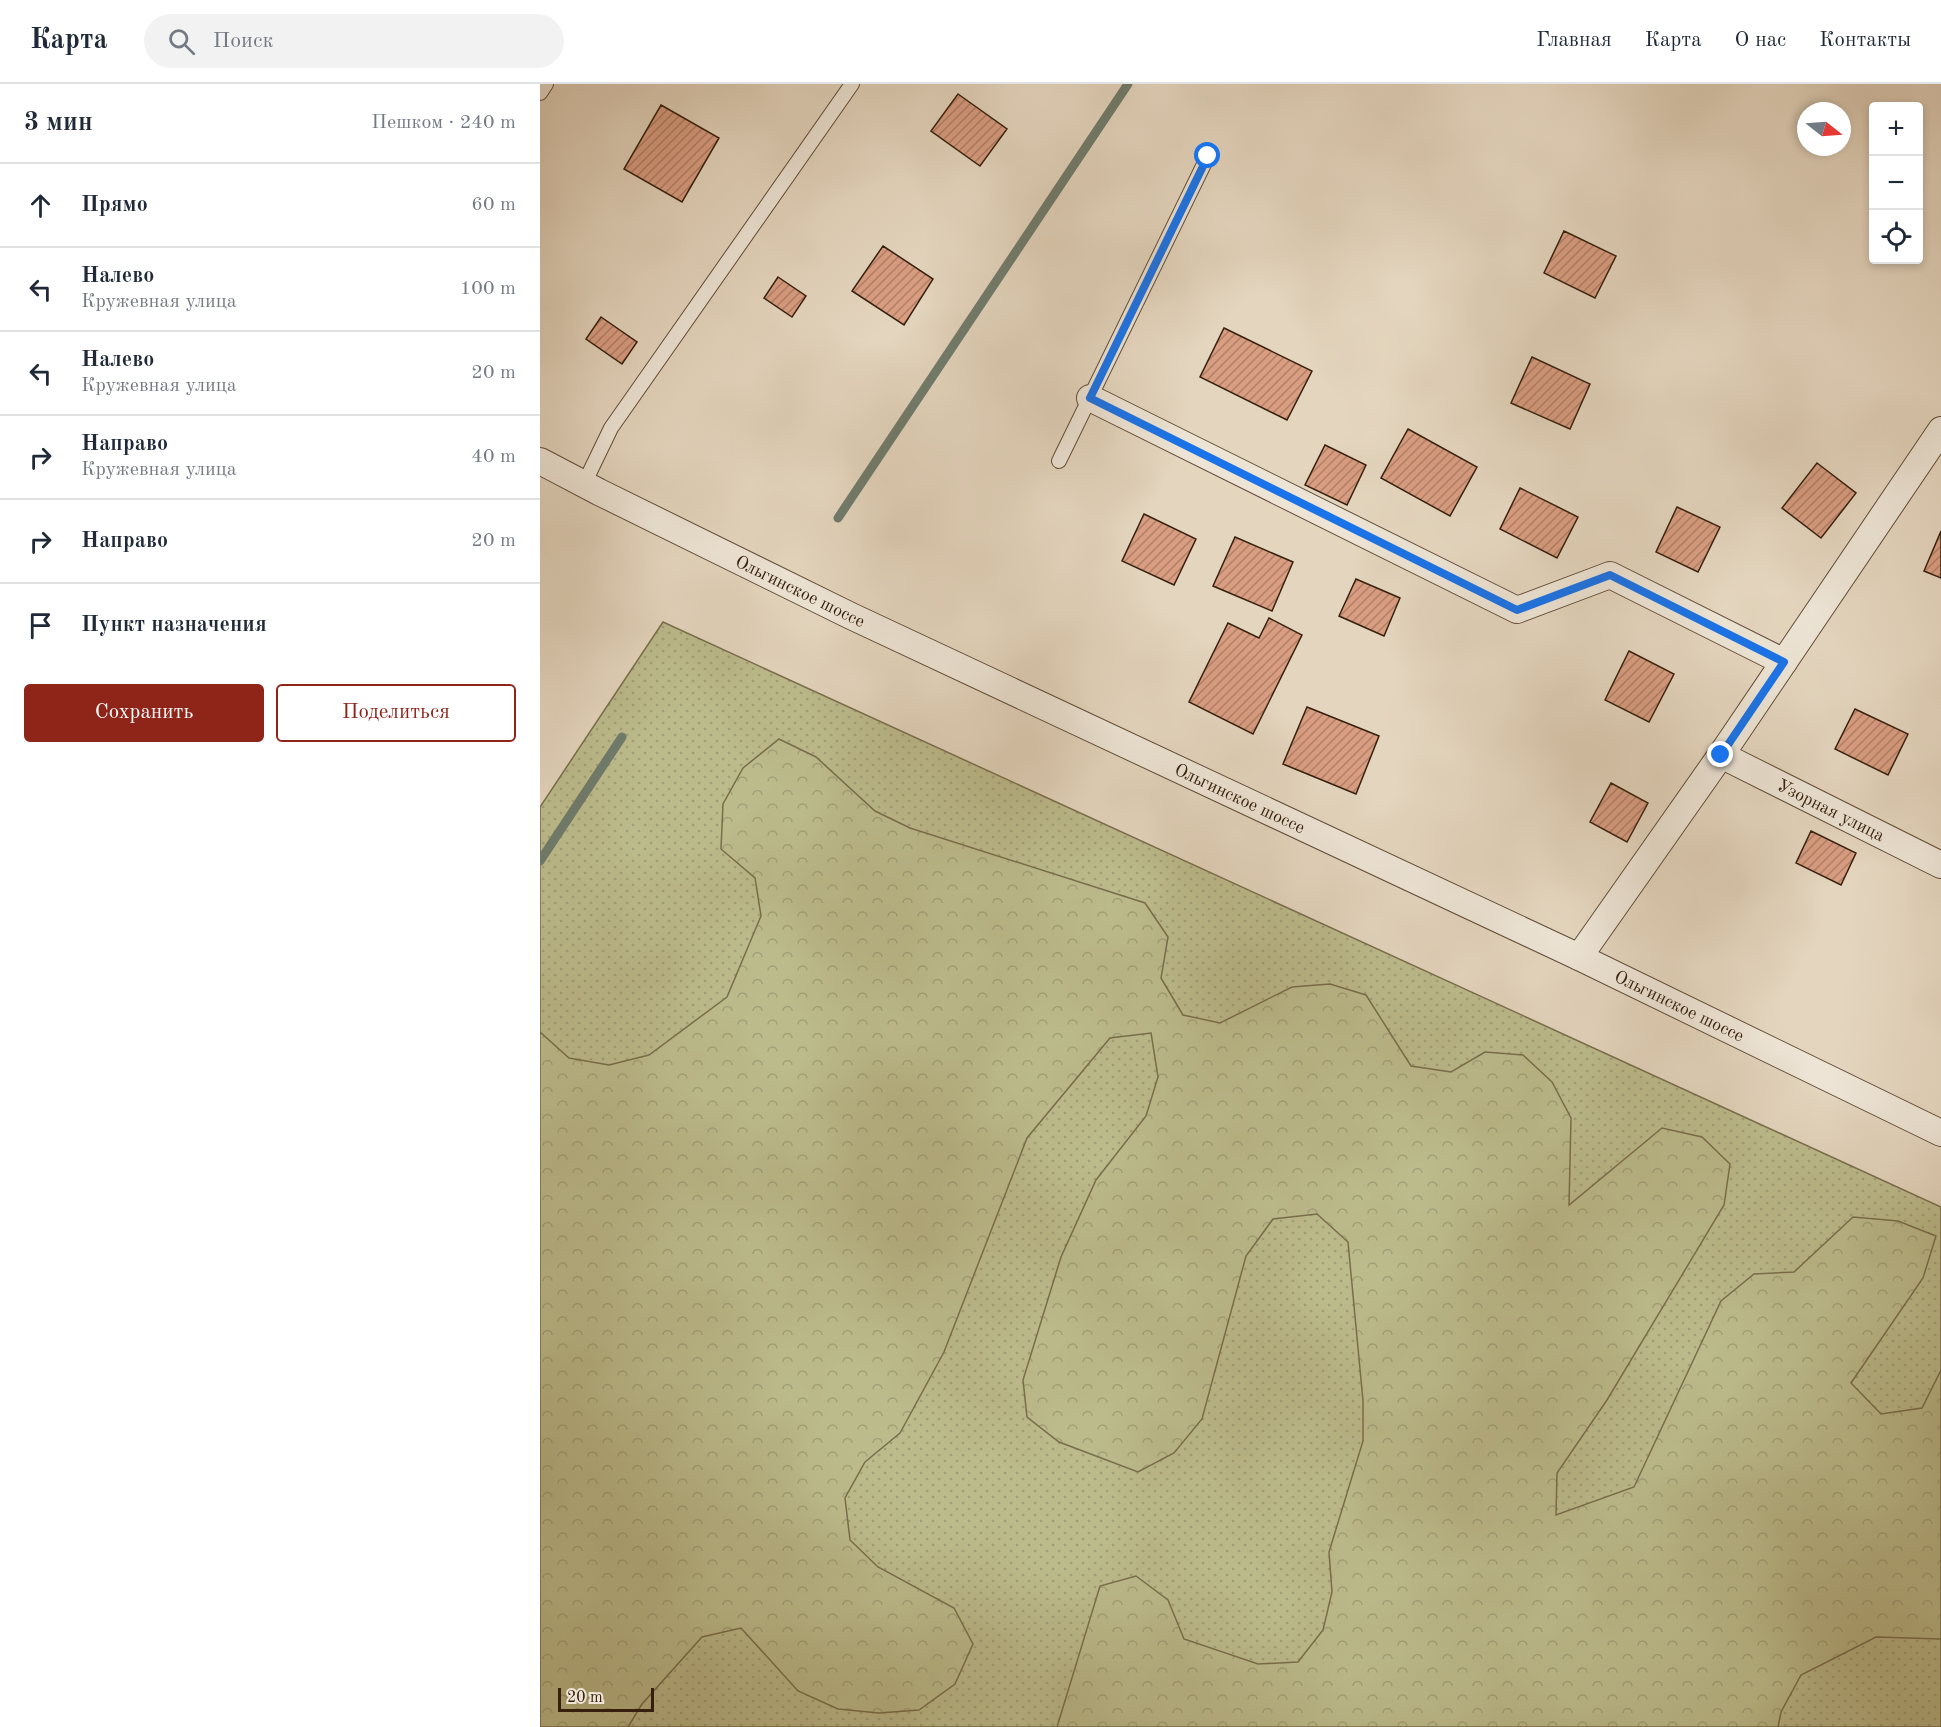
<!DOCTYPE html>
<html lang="ru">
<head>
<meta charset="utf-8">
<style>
  :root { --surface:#fff; --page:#f2f2f3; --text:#1f2937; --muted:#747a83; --line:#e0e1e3; --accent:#8f2418 }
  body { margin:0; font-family:"Old Standard TT",serif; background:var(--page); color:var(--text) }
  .controls { position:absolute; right:18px; top:18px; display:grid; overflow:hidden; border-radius:6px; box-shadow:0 3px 9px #0003 }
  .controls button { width:54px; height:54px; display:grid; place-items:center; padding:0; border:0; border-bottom:2px solid var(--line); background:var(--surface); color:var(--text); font:30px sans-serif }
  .compass { position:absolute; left:1257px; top:18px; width:54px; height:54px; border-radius:50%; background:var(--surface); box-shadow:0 3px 9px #0003; rotate:107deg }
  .scale { position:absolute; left:18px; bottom:15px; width:96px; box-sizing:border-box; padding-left:6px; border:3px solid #36200d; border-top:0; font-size:16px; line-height:21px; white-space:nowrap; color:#36200d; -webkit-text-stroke:4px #ede4d5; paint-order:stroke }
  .stop { position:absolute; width:18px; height:18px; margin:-14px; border:4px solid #1a73e8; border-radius:50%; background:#fff }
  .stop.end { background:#1a73e8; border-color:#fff; box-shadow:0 2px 6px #0008 }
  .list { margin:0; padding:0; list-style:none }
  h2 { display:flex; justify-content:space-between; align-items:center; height:78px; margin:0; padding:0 24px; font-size:26px }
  h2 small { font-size:20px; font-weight:400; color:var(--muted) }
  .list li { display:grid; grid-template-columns:39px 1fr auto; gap:18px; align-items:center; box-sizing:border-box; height:84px; padding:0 24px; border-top:2px solid var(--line) }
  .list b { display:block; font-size:22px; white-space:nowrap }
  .list p { margin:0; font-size:20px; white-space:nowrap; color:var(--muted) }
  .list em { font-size:20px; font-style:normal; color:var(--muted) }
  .actions { display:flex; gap:12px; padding:18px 24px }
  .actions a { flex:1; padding:14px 0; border:2px solid var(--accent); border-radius:6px; text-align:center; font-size:21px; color:var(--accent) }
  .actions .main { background:var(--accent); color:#fff }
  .icon { flex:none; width:33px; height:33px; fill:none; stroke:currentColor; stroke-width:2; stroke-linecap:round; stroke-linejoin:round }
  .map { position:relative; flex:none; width:1401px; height:1643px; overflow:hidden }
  header { display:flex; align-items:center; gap:36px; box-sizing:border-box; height:84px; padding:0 30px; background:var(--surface); border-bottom:2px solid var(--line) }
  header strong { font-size:28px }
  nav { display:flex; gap:33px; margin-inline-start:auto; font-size:21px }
  .search { width:420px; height:54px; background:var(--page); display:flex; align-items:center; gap:15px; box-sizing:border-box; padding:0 21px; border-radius:33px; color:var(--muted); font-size:22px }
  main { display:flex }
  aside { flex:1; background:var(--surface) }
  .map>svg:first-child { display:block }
</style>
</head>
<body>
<header>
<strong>Карта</strong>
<div class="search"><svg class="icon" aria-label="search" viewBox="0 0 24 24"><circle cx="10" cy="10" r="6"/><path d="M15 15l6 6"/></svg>Поиск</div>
<nav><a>Главная</a><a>Карта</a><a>О нас</a><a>Контакты</a></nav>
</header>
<main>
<aside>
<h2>3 мин<small>Пешком · 240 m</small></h2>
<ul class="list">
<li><svg class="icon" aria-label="ahead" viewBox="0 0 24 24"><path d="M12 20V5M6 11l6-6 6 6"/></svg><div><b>Прямо</b></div><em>60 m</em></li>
<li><svg class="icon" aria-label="left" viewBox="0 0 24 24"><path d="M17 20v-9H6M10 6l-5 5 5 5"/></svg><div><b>Налево</b><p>Кружевная улица</p></div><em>100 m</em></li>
<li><svg class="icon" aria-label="left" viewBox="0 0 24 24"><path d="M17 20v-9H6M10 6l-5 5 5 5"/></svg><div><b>Налево</b><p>Кружевная улица</p></div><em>20 m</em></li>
<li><svg class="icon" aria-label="right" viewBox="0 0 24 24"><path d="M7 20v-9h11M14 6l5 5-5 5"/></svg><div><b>Направо</b><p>Кружевная улица</p></div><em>40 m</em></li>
<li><svg class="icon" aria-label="right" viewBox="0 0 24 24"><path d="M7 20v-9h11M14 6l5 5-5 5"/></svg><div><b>Направо</b></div><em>20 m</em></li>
<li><svg class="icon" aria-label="arrive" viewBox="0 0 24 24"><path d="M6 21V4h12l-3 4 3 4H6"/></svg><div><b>Пункт назначения</b></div></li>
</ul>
<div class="actions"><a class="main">Сохранить</a><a>Поделиться</a></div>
</aside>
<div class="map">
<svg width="1401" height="1643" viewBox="0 0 1401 1643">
  <defs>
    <pattern id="grass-dots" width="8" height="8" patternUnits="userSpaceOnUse" patternTransform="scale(1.5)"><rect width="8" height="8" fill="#bcbb8c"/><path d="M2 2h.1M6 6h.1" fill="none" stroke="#a2a078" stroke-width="1.8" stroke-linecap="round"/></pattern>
    <pattern id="forest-crowns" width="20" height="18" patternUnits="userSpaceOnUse" patternTransform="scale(1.5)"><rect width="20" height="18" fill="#bcbb8c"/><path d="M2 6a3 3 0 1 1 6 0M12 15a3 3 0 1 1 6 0" fill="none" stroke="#a2a078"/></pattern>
    <pattern id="building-hatch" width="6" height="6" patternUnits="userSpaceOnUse" patternTransform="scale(1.5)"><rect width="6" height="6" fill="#d99d81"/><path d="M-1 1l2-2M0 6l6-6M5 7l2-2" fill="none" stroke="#b18068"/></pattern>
  </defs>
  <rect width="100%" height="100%" fill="#e4d5be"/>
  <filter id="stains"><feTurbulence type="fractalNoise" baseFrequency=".00333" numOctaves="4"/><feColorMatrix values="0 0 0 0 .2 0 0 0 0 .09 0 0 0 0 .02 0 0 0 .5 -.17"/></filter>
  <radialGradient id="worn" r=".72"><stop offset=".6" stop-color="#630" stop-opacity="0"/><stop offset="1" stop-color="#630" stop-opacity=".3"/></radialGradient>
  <path fill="url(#grass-dots)" stroke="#796e4c" stroke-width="1.5" d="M123,538l1278,585v520h-1401v-920z"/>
  <path fill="url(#forest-crowns)" stroke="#796e4c" stroke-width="1.5" d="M239,655l37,18 59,54 35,17 235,75 23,34 -7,41 22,37 37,8 72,-36 38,-3 36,11 45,71 40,6 34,-20 38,3 29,27 19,36 -2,87 93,-77 40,9 28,27 -6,41 -117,195 -50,73 -1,42 78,-28 87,-186 33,-27 40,-2 59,-55 45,4 38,15 -13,42 -72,105 30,31 41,-6 19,-38v269l-65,-2 -75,38 -20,37 -3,15h-721l43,-141 36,-10 32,24 16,39 74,25 40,-2 25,-32 9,-38 -3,-40 34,-111v-40l-15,-159 -31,-28 -44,5 -27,37 -44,163 -28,34 -36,19 -79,-30 -32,-25 -4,-37 38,-123 35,-77 50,-64 12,-39 -7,-44 -41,5 -83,100 -83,214 -44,81 -35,29 -20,36 5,42 28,27 76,41 19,36 -18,40 -36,26 -40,3 -41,-4 -40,-18 -57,-63 -39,9 -60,67 -14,23h-88v-695l29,26 40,7 40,-10 78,-58 34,-81 -6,-38 -34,-29 2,-45 20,-36z"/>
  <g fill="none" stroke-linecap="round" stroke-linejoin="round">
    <path stroke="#707c6c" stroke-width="9" d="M298,434l290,-434
      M0,777l82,-124"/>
  </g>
  <path fill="url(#building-hatch)" stroke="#36200d" stroke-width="1.5" d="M418,10l49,35 -27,37 -49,-35z
    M121,21l58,33 -37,64 -58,-33z
    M1024,147l52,25 -21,42 -51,-25z
    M343,162l50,33 -29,46 -52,-34z
    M238,193l28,19 -14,21 -28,-19z
    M61,233l36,25 -15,22 -36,-25z
    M684,244l88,43 -25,49 -87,-43z
    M992,273l58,27 -20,45 -59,-26z
    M868,345l69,38 -27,49 -69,-38z
    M785,361l41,20 -19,40 -42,-20z
    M1277,379l39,30 -35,45 -39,-30z
    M980,404l58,29 -21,41 -57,-29z
    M1137,423l43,20 -22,45 -42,-20z
    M604,430l52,25 -22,46 -52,-24z
    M1401,447v47l-17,-7z
    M695,453l58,25 -21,49 -59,-25z
    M816,495l44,19 -16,38 -45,-20z
    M729,534l33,17 -49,99 -64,-32 39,-79 31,15z
    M1089,567l45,23 -25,48 -44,-22z
    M767,623l72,29 -23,58 -73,-30z
    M1315,625l53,25 -20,41 -53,-26z
    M1071,699l37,20 -21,39 -37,-20z
    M1271,747l45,22 -15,32 -45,-22z"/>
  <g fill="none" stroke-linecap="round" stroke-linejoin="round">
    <defs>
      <path id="service" d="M0,9l6,-9
        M519,377l149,-305
        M44,400l27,-56 241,-344"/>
      <g id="minor">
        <path d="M550,314l427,212 93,-35 174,87"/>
        <path id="s1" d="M0,377l59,31 252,124 728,341 362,176"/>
        <path id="s2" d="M1181,671l220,110"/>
        <path d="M1039,873l142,-202 220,-325"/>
      </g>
    </defs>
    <use href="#service" stroke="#624d39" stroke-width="16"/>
    <use href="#minor" stroke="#624d39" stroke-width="28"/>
    <use href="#service" stroke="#ede4d5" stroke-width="14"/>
    <use href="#minor" stroke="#ede4d5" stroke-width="26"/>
  </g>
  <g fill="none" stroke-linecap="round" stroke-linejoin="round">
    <path stroke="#1a73e8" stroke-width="8" d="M668,72l-118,242 427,212 93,-35 174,87 -63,93"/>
  </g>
  <g text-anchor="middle" stroke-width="5" stroke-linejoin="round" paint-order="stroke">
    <g font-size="18" fill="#36200d" stroke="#ede4d5">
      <text dy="6" stroke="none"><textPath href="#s1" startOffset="291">Ольгинское шоссе</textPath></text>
      <text dy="6" stroke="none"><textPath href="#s1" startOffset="777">Ольгинское шоссе</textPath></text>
      <text dy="6" stroke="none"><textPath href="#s2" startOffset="123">Узорная улица</textPath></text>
      <text dy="6" stroke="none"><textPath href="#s1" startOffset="1263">Ольгинское шоссе</textPath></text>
    </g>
  </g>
  <rect width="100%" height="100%" filter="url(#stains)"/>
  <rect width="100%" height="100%" fill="url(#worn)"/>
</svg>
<div class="controls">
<button>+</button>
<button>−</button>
<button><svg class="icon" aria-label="locate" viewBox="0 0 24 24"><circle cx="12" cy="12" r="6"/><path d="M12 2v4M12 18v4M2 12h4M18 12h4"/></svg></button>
</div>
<svg class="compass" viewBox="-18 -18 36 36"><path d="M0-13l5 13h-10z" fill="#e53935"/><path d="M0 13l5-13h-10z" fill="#747a83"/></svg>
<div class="scale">20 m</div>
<div class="stop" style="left:668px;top:72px"></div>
<div class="stop end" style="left:1181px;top:671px"></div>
</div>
</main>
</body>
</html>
